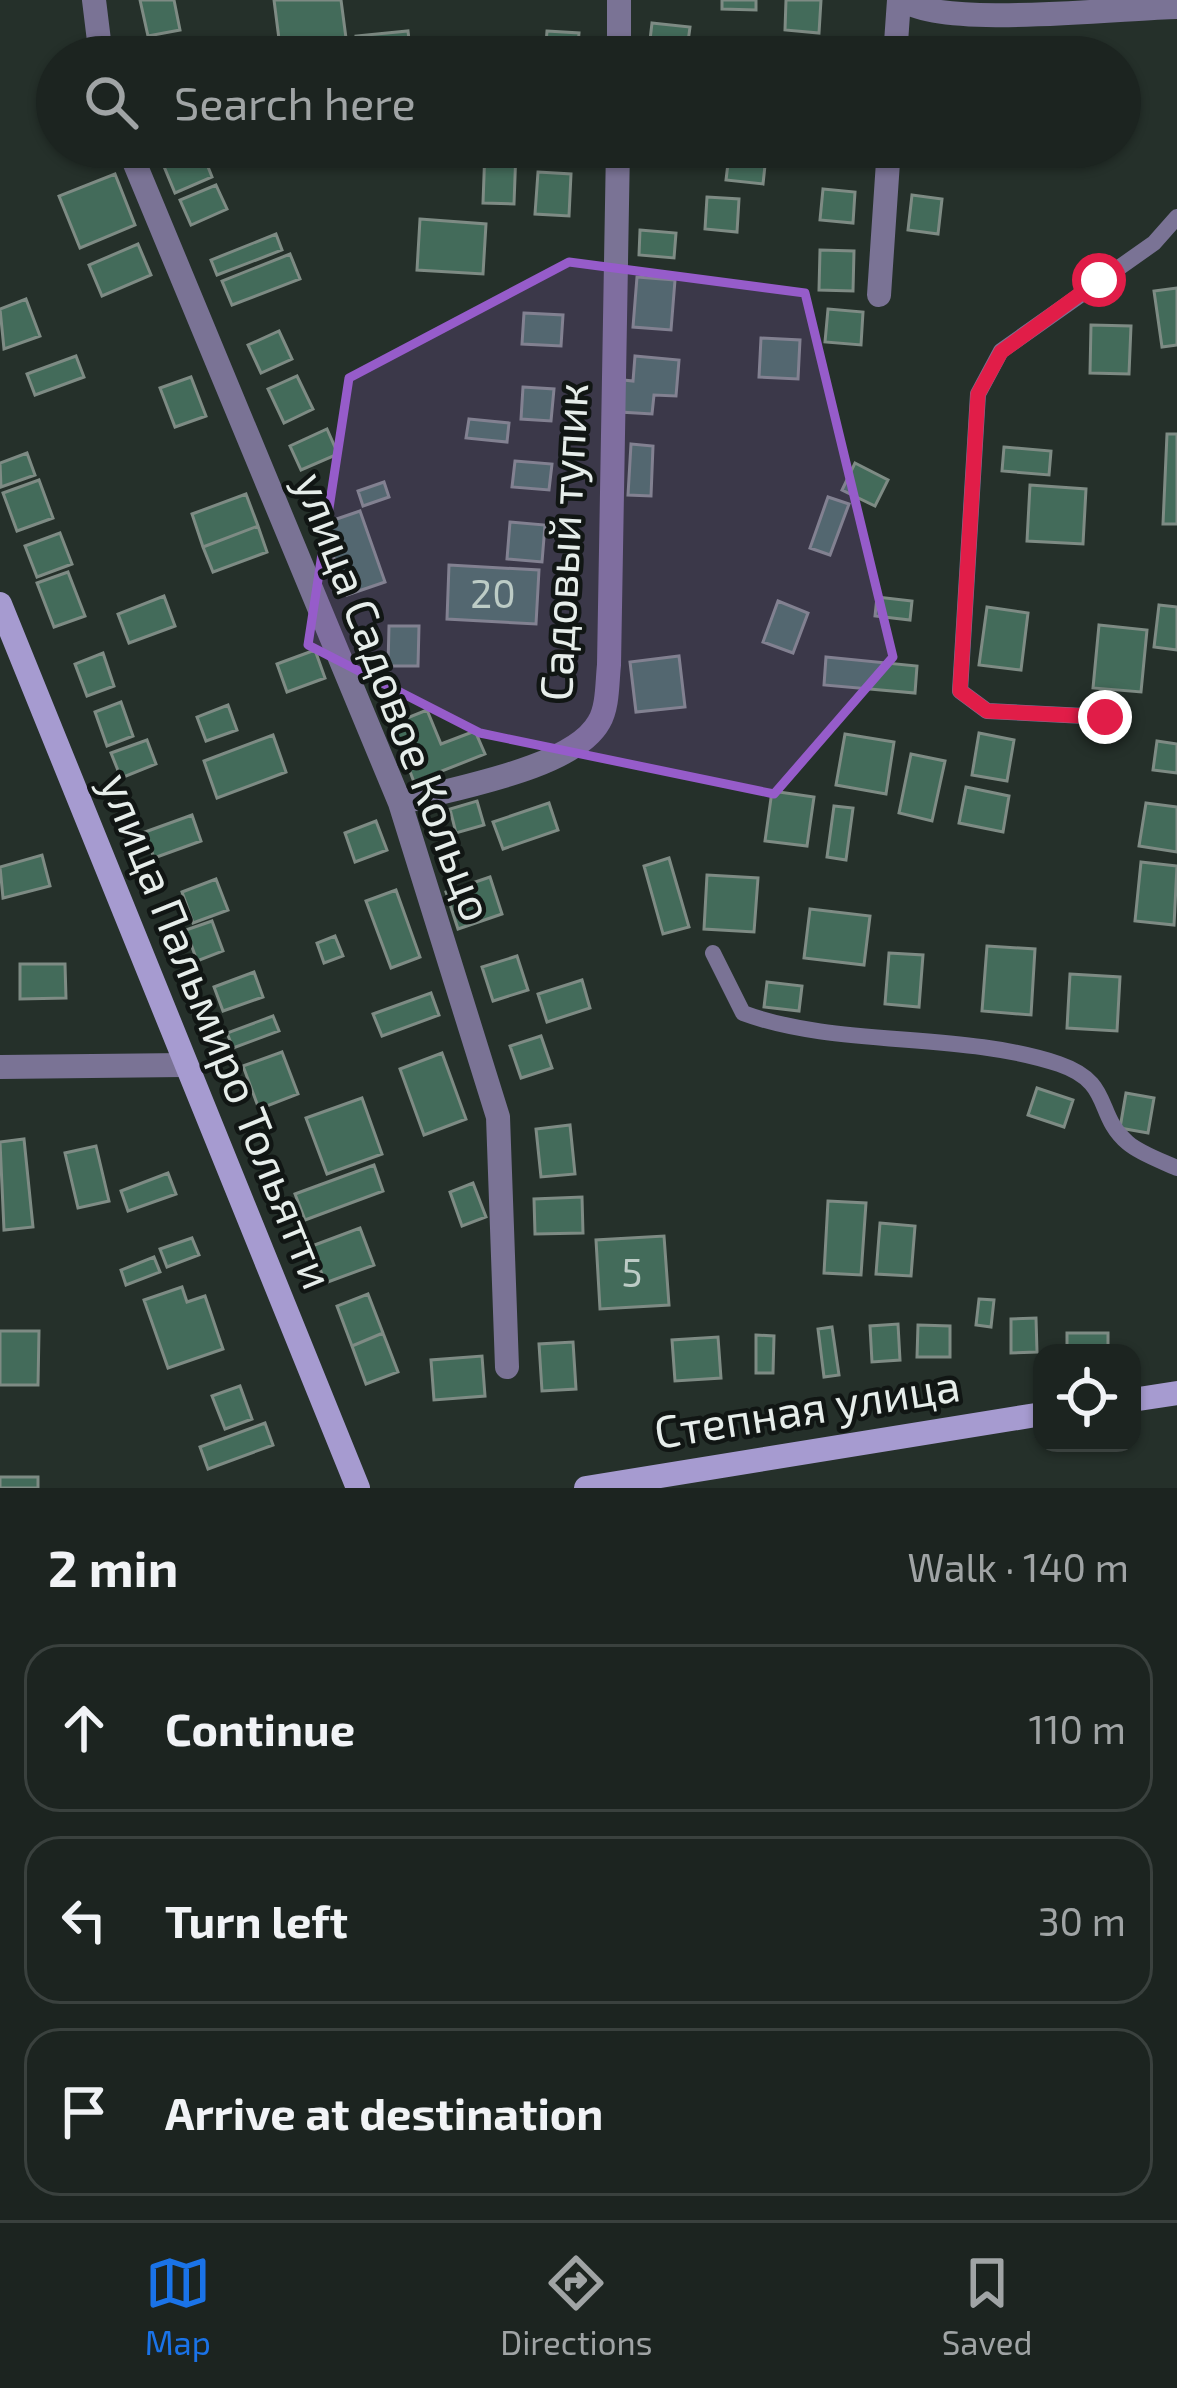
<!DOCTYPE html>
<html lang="en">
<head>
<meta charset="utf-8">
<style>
  :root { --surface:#1c2420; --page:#29302d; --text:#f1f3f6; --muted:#a0a4a5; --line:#3a413e; --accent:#1a73e8 }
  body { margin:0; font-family:"Exo 2",sans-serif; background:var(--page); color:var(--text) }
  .controls { position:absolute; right:36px; bottom:36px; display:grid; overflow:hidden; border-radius:24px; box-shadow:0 3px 9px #0004 }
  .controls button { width:108px; height:108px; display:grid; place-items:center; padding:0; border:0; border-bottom:3px solid var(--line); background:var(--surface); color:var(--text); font:60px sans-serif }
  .stop { position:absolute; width:36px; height:36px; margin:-27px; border:9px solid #e11d48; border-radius:50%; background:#fff }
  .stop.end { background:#e11d48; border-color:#fff; box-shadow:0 3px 12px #0008 }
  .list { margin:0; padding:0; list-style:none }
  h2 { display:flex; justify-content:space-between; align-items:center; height:156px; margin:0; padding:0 48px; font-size:51px }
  h2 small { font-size:39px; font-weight:400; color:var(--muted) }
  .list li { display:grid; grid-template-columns:78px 1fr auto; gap:36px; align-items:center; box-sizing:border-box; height:168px; margin:0 24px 24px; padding:0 24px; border:3px solid var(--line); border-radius:36px }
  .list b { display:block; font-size:45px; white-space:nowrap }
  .list em { font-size:39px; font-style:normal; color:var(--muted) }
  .icon { flex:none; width:66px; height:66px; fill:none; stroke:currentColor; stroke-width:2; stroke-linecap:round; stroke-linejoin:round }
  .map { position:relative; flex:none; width:1177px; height:1488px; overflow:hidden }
  .search { position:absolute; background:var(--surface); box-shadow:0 3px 9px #0004; left:36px; right:36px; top:36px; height:132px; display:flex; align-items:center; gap:30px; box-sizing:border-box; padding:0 42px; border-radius:66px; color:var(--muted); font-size:45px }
  .sheet { height:732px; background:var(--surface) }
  nav { display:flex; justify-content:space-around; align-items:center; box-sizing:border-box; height:168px; border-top:3px solid var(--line); background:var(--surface); font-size:33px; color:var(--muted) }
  nav a { display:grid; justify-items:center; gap:6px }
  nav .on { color:var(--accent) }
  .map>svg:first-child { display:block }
</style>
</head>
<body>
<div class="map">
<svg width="1177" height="1488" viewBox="0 0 1177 1488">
  <rect width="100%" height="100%" fill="#25302a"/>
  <path fill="#436b5a" stroke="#7e8b84" stroke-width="3" d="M140,0h34l6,30 -32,6z
    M274,0h67l5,38 -66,9z
    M722,0h34v10l-34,-1z
    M786,0h35l-2,33 -34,-3z
    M652,23l38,4 -4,30h-38z
    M408,31l3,26h-53l-2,-21z
    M547,31l32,2 -2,24h-32z
    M730,147h37l-4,37 -37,-4z
    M915,147h39l-1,18 -39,-2z
    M201,149l11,28 -37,16 -12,-29z
    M485,149l31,1 -2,54 -31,-1z
    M538,172l33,2 -2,42 -34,-2z
    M115,174l20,51 -55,23 -21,-52z
    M216,185l11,24 -36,16 -11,-25z
    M823,189l32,3 -2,31 -33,-3z
    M912,195l30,4 -4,35 -30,-4z
    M707,197l32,2 -2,33 -32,-3z
    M420,219l66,5 -3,50 -66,-4z
    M640,230l36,3 -2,25 -35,-3z
    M276,234l6,16 -65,25 -6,-15z
    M138,244l13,31 -49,21 -13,-31z
    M820,250l34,1 -1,40 -34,-1z
    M290,254l10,25 -68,26 -10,-24z
    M637,277l38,3 -4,50 -38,-3z
    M1177,288v57l-15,2 -8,-56z
    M26,299l14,37 -36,13 -4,-40z
    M828,309l35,3 -2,33 -36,-3z
    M524,313l39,2 -2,31 -39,-2z
    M1091,325l40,1 -2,48 -39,-1z
    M279,331l13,28 -31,14 -13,-28z
    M761,338l39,2 -2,39 -39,-2z
    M76,356l8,21 -49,18 -8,-21z
    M635,356l44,4 -3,36 -22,-1 -2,19 -32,-2 3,-32 10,1z
    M297,376l16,33 -29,14 -16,-34z
    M191,377l15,39 -31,11 -15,-39z
    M523,387l31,2 -3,32 -30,-2z
    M469,419l40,4 -2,19 -41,-4z
    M327,429l11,25 -37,16 -11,-24z
    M1167,434h10v90h-14z
    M631,444l22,2 -2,50 -23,-1z
    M1004,447l47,4 -2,24 -47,-4z
    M27,453l8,22 -34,12 -1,-24z
    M515,461l37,3 -3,26 -37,-3z
    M855,463l33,17 -13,26 -33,-16z
    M39,480l14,38 -36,13 -14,-38z
    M384,482l5,15 -26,9 -5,-15z
    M1030,485l56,4 -3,55 -56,-3z
    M246,494l12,32 -55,21 -11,-33z
    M828,497l21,7 -19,51 -20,-7z
    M360,511l25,71 -38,13 -25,-71z
    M510,522l35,3 -3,37 -35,-3z
    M258,526l9,26 -54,20 -10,-25z
    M60,533l12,31 -35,13 -12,-31z
    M449,565l90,5 -3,54 -89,-5z
    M68,572l17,44 -31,11 -17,-44z
    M164,596l11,30 -46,17 -11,-29z
    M877,597l35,4 -2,19 -35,-4z
    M778,601l30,12 -15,40 -30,-11z
    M1159,605l18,2v43l-23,-3z
    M987,607l41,6 -7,57 -42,-5z
    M1099,625l48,5 -6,62 -48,-4z
    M389,626h30l-1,40h-30z
    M315,650l10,28 -38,14 -10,-28z
    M103,653l11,33 -27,10 -12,-32z
    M679,656l6,51 -49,5 -6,-50z
    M826,657l91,9 -2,27 -91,-8z
    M121,702l12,34 -26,10 -12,-34z
    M228,705l9,25 -31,11 -9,-24z
    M427,710l14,34 34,-13 10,23 -71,28 -22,-58z
    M979,733l35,7 -7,41 -35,-6z
    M845,734l49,8 -8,52 -50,-9z
    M273,735l13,37 -69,26 -13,-37z
    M147,740l9,24 -35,14 -10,-25z
    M1157,741l20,3v29l-24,-3z
    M911,754l34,7 -13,60 -33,-8z
    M966,787l43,9 -6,36 -44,-9z
    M772,791l42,6 -7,49 -42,-5z
    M477,801l7,24 -28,8 -6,-24z
    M549,803l9,27 -55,19 -10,-27z
    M1146,803l31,4v45l-38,-6z
    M834,806l19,2 -7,52 -19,-3z
    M192,815l9,26 -47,17 -9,-26z
    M376,821l11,29 -32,12 -10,-29z
    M42,855l8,31 -47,12 -3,-31z
    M669,858l20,69 -26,7 -19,-68z
    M1141,862l36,4 -3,59 -39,-4z
    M707,875l51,3 -4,54 -50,-3z
    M490,877l12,37 -44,15 -12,-37z
    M216,879l12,31 -35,13 -11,-31z
    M396,890l24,67 -29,11 -25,-67z
    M810,909l60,7 -6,49 -60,-7z
    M212,921l11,30 -26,10 -11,-31z
    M335,936l8,20 -19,7 -7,-20z
    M987,946l48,3 -4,66 -49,-4z
    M889,953l34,2 -4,52 -34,-3z
    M517,956l11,34 -35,11 -11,-34z
    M20,964h45l1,34 -46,1z
    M254,972l9,25 -40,14 -9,-24z
    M1070,974l50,3 -3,54 -50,-3z
    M582,980l8,28 -43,14 -9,-28z
    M767,982l35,4 -3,25 -35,-4z
    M431,993l8,22 -57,21 -9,-22z
    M273,1016l6,15 -46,17 -6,-15z
    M541,1036l11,32 -31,10 -11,-32z
    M282,1052l16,42 -39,15 -16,-43z
    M442,1053l24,66 -42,16 -24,-66z
    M1037,1088l36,12 -9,27 -36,-12z
    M1126,1093l28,5 -6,35 -28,-5z
    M362,1098l20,56 -55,20 -21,-56z
    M570,1125l5,49 -34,3 -5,-48z
    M24,1139l9,88 -29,3 -4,-88z
    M96,1146l13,55 -31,7 -13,-55z
    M374,1165l9,26 -78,29 -10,-26z
    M168,1173l8,21 -48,17 -7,-20z
    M473,1183l13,34 -24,9 -12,-34z
    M582,1197l1,36 -48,1 -1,-35z
    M828,1201l38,2 -5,72 -37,-2z
    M880,1223l35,3 -4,50 -35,-2z
    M360,1228l14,37 -49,18 -13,-37z
    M664,1236l5,69 -69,4 -4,-69z
    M192,1238l7,17 -32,12 -7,-18z
    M154,1257l6,15 -34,13 -5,-15z
    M182,1287l5,15 18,-6 18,53 -55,19 -24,-68z
    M368,1294l15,39 -31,13 -15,-40z
    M979,1299l15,1 -3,27 -15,-2z
    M1036,1318l1,34 -26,1v-34z
    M898,1324l2,36 -28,2 -2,-36z
    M918,1325l32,1v31h-33z
    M832,1327l7,48 -15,2 -6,-48z
    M0,1331h39l-1,54h-38z
    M383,1333l15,39 -32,12 -14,-38z
    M1067,1333h41v20h-41z
    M756,1335l18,1 -1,37h-17z
    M718,1337l3,41 -46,3 -3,-41z
    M573,1342l3,47 -34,2 -3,-47z
    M482,1356l3,40 -51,4 -3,-40z
    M240,1386l12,33 -27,10 -13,-33z
    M265,1423l8,22 -65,24 -8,-22z
    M0,1477h38v11h-38z"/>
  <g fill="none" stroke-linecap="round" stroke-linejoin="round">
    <path stroke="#7a7395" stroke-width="16" d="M1104,717l-117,-6 -27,-20 18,-297 23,-43 153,-108 23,-26
      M713,953l30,60c94,35 218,18 316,51 55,19 35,50 69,79 13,11 34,18 49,25"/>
    <path stroke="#7a7395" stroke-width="24" d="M94,0l7,57
      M904,0c36,29 218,8 273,7
      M619,57v-57
      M895,57l4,-57
      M128,147l272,656 98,314 9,250
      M879,295l10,-148
      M400,803c52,-15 173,-34 199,-81 9,-15 8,-39 10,-57l9,-518
      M0,1067l184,-2"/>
    <path stroke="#a69bd0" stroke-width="24" d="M0,604l358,884
      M1132,1400l45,-7
      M586,1488l456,-74"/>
  </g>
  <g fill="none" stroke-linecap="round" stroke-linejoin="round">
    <path stroke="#e11d48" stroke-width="15" d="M1099,280l-98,72 -23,42 -18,297 27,20 118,6"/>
  </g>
  <path fill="#965cca" fill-opacity="0.2" stroke="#965cca" stroke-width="9" stroke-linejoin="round" d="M569,262l236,31 88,364 -119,137 -294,-61 -172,-88 41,-267z"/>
  <g text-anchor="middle" stroke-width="9" stroke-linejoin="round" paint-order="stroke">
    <g font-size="39" fill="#bdccc6">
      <text x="493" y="608">20</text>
      <text x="632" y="1287">5</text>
    </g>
    <g font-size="45" fill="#e6edea" stroke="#111614">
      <text transform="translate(564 542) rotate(-87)" y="16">Садовый тупик</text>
      <text transform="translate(394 697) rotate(69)" y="16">улица Садовое Кольцо</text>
      <text transform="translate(217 1031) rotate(68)" y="16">улица Пальмиро Тольятти</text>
      <text transform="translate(807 1409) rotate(-9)" y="16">Степная улица</text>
    </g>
  </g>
</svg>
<div class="controls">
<button><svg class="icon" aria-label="locate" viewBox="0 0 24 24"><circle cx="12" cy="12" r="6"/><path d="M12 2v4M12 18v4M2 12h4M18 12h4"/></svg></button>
</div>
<div class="stop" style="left:1099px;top:280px"></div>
<div class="stop end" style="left:1105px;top:717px"></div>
<div class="search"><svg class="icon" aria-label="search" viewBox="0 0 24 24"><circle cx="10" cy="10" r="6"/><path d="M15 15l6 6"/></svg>Search here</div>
</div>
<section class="sheet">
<h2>2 min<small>Walk · 140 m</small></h2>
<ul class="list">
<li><svg class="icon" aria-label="ahead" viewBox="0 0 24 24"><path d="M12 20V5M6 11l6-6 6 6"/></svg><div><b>Continue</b></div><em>110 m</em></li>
<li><svg class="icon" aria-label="left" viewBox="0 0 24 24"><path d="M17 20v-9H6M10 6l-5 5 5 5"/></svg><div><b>Turn left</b></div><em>30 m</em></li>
<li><svg class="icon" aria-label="arrive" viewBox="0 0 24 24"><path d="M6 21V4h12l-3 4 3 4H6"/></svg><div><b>Arrive at destination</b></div></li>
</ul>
</section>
<nav>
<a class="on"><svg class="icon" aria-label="map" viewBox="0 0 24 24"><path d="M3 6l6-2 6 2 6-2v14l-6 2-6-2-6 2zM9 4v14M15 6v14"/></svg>Map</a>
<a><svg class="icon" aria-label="directions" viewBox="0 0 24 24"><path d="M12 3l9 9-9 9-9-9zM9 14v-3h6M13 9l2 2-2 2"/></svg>Directions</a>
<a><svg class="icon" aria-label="saved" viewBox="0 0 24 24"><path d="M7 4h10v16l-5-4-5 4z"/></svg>Saved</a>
</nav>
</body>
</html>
